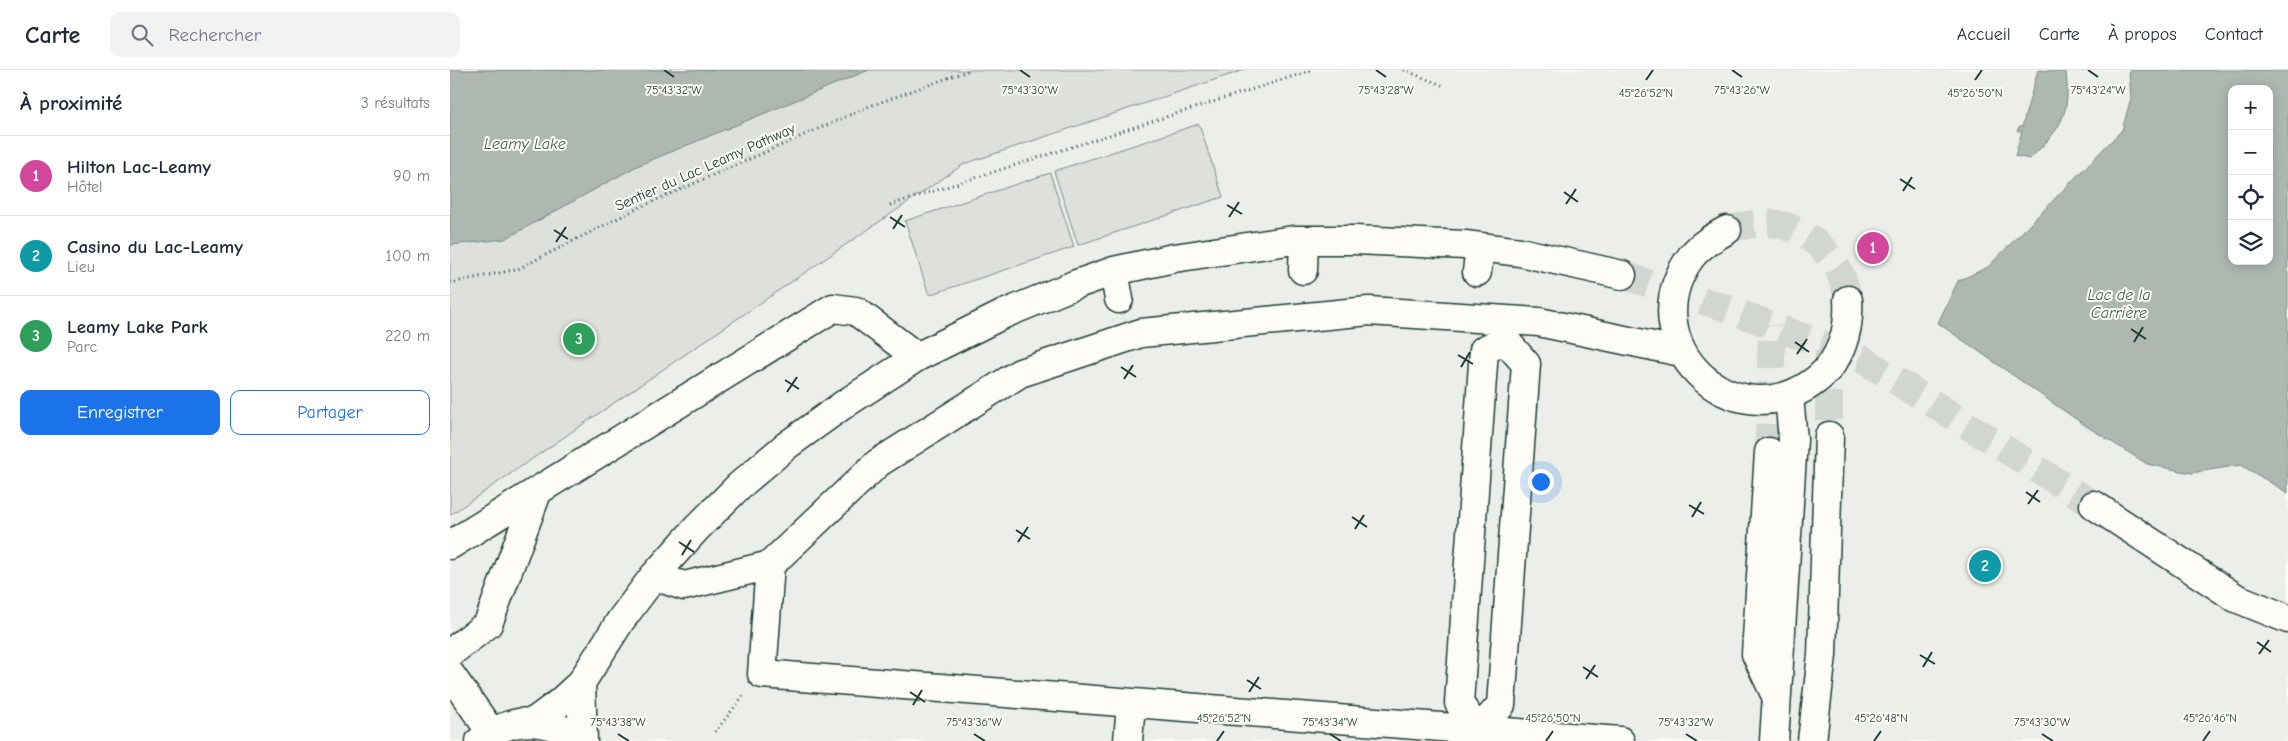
<!DOCTYPE html>
<html lang="fr">
<head>
<meta charset="utf-8">
<style>
  :root { --surface:#fff; --page:#f2f2f3; --text:#1f2937; --muted:#747a83; --line:#e0e1e3; --accent:#1a73e8 }
  body { margin:0; font-family:"Comic Neue",sans-serif; background:var(--page); color:var(--text) }
  .controls { position:absolute; right:15px; top:15px; display:grid; overflow:hidden; border-radius:10px; box-shadow:0 2px 12px #0003 }
  .controls button { width:45px; height:45px; display:grid; place-items:center; padding:0; border:0; border-bottom:1px solid var(--line); background:var(--surface); color:var(--text); font:25px sans-serif }
  .you { position:absolute; left:1090px; top:411px; width:18px; height:18px; margin:-12px; border:4px solid #fff; border-radius:50%; background:#1a73e8; box-shadow:0 0 0 8px #1a73e833 }
  .badge { display:grid; place-items:center; width:32px; height:32px; border-radius:50%; background:var(--accent); color:#fff; font-size:16px; font-weight:700 }
  .pin { position:absolute; translate:-50% -50%; border:2px solid #fff; box-shadow:0 1px 5px #0006 }
  .list { margin:0; padding:0; list-style:none }
  h2 { display:flex; justify-content:space-between; align-items:center; height:65px; margin:0; padding:0 20px; font-size:21px }
  h2 small { font-size:16px; font-weight:400; color:var(--muted) }
  .list li { display:grid; grid-template-columns:32px 1fr auto; gap:15px; align-items:center; box-sizing:border-box; height:80px; padding:0 20px; border-top:1px solid var(--line) }
  .list b { display:block; font-size:19px; white-space:nowrap }
  .list p { margin:0; font-size:16px; white-space:nowrap; color:var(--muted) }
  .list em { font-size:16px; font-style:normal; color:var(--muted) }
  .actions { display:flex; gap:10px; padding:15px 20px }
  .actions a { flex:1; padding:11px 0; border:1px solid var(--accent); border-radius:10px; text-align:center; font-size:18px; color:var(--accent) }
  .actions .main { background:var(--accent); color:#fff }
  .icon { flex:none; width:28px; height:28px; fill:none; stroke:currentColor; stroke-width:2; stroke-linecap:round; stroke-linejoin:round }
  .map { position:relative; flex:none; width:1838px; height:671px; overflow:hidden }
  header { display:flex; align-items:center; gap:30px; box-sizing:border-box; height:70px; padding:0 25px; background:var(--surface); border-bottom:1px solid var(--line) }
  header strong { font-size:24px }
  nav { display:flex; gap:28px; margin-inline-start:auto; font-size:18px }
  .search { width:350px; height:45px; background:var(--page); display:flex; align-items:center; gap:12px; box-sizing:border-box; padding:0 18px; border-radius:10px; color:var(--muted); font-size:19px }
  main { display:flex }
  aside { flex:1; background:var(--surface) }
  .map>svg:first-child { display:block }
</style>
</head>
<body>
<header>
<strong>Carte</strong>
<div class="search"><svg class="icon" aria-label="search" viewBox="0 0 24 24"><circle cx="10" cy="10" r="6"/><path d="M15 15l6 6"/></svg>Rechercher</div>
<nav><a>Accueil</a><a>Carte</a><a>À propos</a><a>Contact</a></nav>
</header>
<main>
<aside>
<h2>À proximité<small>3 résultats</small></h2>
<ul class="list">
<li><span class="badge" style="background:#d1479c">1</span><div><b>Hilton Lac-Leamy</b><p>Hôtel</p></div><em>90 m</em></li>
<li><span class="badge" style="background:#0f9aa8">2</span><div><b>Casino du Lac-Leamy</b><p>Lieu</p></div><em>100 m</em></li>
<li><span class="badge" style="background:#2e9e5b">3</span><div><b>Leamy Lake Park</b><p>Parc</p></div><em>220 m</em></li>
</ul>
<div class="actions"><a class="main">Enregistrer</a><a>Partager</a></div>
</aside>
<div class="map">
<svg width="1838" height="671" viewBox="0 0 1838 671">
  <rect width="100%" height="100%" fill="#fdfcf7"/>
  <filter id="ink" filterUnits="userSpaceOnUse"><feTurbulence type="fractalNoise" baseFrequency=".02" numOctaves="2"/><feDisplacementMap in="SourceGraphic" scale="10" xChannelSelector="R" yChannelSelector="G"/><feConvolveMatrix kernelMatrix="1 2 1 2 8 2 1 2 1" color-interpolation-filters="sRGB"/></filter>
  <g filter="url(#ink)">
    <path fill="#eceee9" d="M794,0h885l2,28 -9,32 -134,137 -30,15 -20,41 145,101 64,40 44,9 50,-8 47,28v248h-1838v-226l514,-351z"/>
    <path fill="#dde0db" stroke="#7e8e88" d="M0,0h794l-280,94 -514,351z
      M749,54l24,73 -145,48 -24,-74z
      M600,103l24,74 -145,48 -24,-74z"/>
    <path fill="#aeb8b1" stroke="#75877f" fill-rule="evenodd" d="M0,0h419l-232,96 -132,73 -55,6z
      M1588,0l28,2c5,44 -6,57 -36,87l-15,-3 7,-25h-5l2,-4h3z
      M1679,0h159v423l-47,-28 -50,8 -44,-9 -64,-40 -145,-101 20,-42 30,-14 134,-137 9,-32zM1782,19h37v172h-37z"/>
    <g fill="none" stroke-linecap="round" stroke-linejoin="round">
      <path stroke="#d1d6d0" stroke-width="28" stroke-dasharray="28 14" stroke-linecap="butt" d="M1277,160c14,-4 27,-7 41,-7 41,2 75,38 80,77
        M1172,205l98,31 142,53 232,146
        M1379,280v86
        M1319,382l3,-127"/>
      <defs>
        <path id="minor" d="M1277,160c-13,7 -27,15 -36,27 -62,84 42,187 125,123 25,-19 34,-50 32,-80
          M853,200l1,-30
          M664,201l5,28
          M1027,202l3,-25
          M1057,250l-138,-9 -228,22 -15,5 -106,35 -142,90 -108,102 -8,109 858,67
          M1319,382l-13,202 20,42
          M1644,435l142,93 52,21
          M0,475l383,-237 23,3 61,46
          M204,506l30,10 86,-21
          M0,583l38,-29 50,-134
          M0,604l41,58
          M131,613l2,58
          M85,651l23,-17 23,-21 40,-63 33,-44 43,-48 42,-42 47,-40 57,-41 74,-48 87,-43 70,-29 40,-14 60,-13 120,-18h61l110,5 55,7 102,23
          M1028,661l-19,-28 25,-353 21,-10
          M30,671c32,-26 69,-24 101,0
          M678,671l3,-37
          M1027,671l1,-10 23,-26 25,-341 -21,-24 2,-20 32,2 142,30
          M1324,671l19,-301 -4,-44
          M1362,671l10,-86 7,-219"/>
      </defs>
      <use href="#minor" stroke="#1f3d34" stroke-width="31"/>
      <path stroke="#1f3d34" stroke-width="3" stroke-dasharray="1 4" stroke-linecap="butt" d="M954,0l40,16
        M440,135l423,-135
        M0,213l68,-14 118,-60 234,-103 100,-36
        M265,662l29,-37"/>
      <use href="#minor" stroke="#fdfcf7" stroke-width="28"/>
    </g>
  </g>
  <path fill="none" stroke="#1f3d34" stroke-width="2" d="M214,0l10,7M570,0l10,7M926,0l10,7M1282,0l10,7M1638,0l10,7M1196,10l7,-10M1525,10l7,-10M1450,109l15,10M1453,121l9,-14M1114,122l14,10M1116,134l10,-15M777,135l15,9M440,147l15,10M779,147l10,-15M443,159l9,-14M104,160l14,9M106,172l10,-15M1681,259l15,10M1345,272l14,10M1684,272l9,-15M1347,284l10,-15M1008,285l15,9M671,297l15,10M1011,297l9,-15M674,309l9,-14M335,310l14,9M337,322l10,-15M1576,422l14,10M1578,434l10,-14M1239,435l15,9M902,447l15,10M1242,447l9,-15M905,459l9,-14M566,460l14,9M229,472l15,10M568,472l10,-15M232,485l9,-15M1807,572l14,10M1809,584l10,-14M1470,585l15,9M1133,597l15,10M1473,597l9,-15M1136,609l9,-14M797,610l14,9M460,622l15,10M799,622l10,-15M463,635l9,-15M168,664l11,7M524,664l11,7M880,664l11,7M1236,664l11,7M1592,664l11,7M767,671l7,-10M1096,671l7,-10M1424,671l7,-10M1753,671l7,-10"/>
  <g text-anchor="middle" stroke-width="4" stroke-linejoin="round" paint-order="stroke">
    <g font-size="15" fill="#1f3d34" stroke="#fdfcf7">
      <text transform="translate(255 97) rotate(-24)" y="5">Sentier du Lac Leamy Pathway</text>
    </g>
    <g font-size="16" font-style="italic" fill="#435c53" stroke="#fdfcf7">
      <text x="75" y="79">Leamy Lake</text>
      <text x="1669" y="230">Lac de la<tspan x="1669" dy="18">Carrière</tspan></text>
    </g>
  </g>
  <g font-size="12" text-anchor="middle" fill="#1f3d34" stroke="#fdfcf7" stroke-width="4" stroke-linejoin="round" paint-order="stroke">
    <text x="224" y="24">75°43'32"W</text>
    <text x="580" y="24">75°43'30"W</text>
    <text x="936" y="24">75°43'28"W</text>
    <text x="1292" y="24">75°43'26"W</text>
    <text x="1648" y="24">75°43'24"W</text>
    <text x="1196" y="27">45°26'52"N</text>
    <text x="1525" y="27">45°26'50"N</text>
    <text x="774" y="652">45°26'52"N</text>
    <text x="1103" y="652">45°26'50"N</text>
    <text x="1431" y="652">45°26'48"N</text>
    <text x="1760" y="652">45°26'46"N</text>
    <text x="168" y="656">75°43'38"W</text>
    <text x="524" y="656">75°43'36"W</text>
    <text x="880" y="656">75°43'34"W</text>
    <text x="1236" y="656">75°43'32"W</text>
    <text x="1592" y="656">75°43'30"W</text>
  </g>
</svg>
<div class="controls">
<button>+</button>
<button>−</button>
<button><svg class="icon" aria-label="locate" viewBox="0 0 24 24"><circle cx="12" cy="12" r="6"/><path d="M12 2v4M12 18v4M2 12h4M18 12h4"/></svg></button>
<button><svg class="icon" aria-label="layers" viewBox="0 0 24 24"><path d="M12 4l9 5-9 5-9-5zM3 14l9 5 9-5"/></svg></button>
</div>
<div class="you"></div>
<div class="pin badge" style="left:1423px;top:178px;background:#d1479c">1</div>
<div class="pin badge" style="left:1535px;top:496px;background:#0f9aa8">2</div>
<div class="pin badge" style="left:129px;top:269px;background:#2e9e5b">3</div>
</div>
</main>
</body>
</html>
